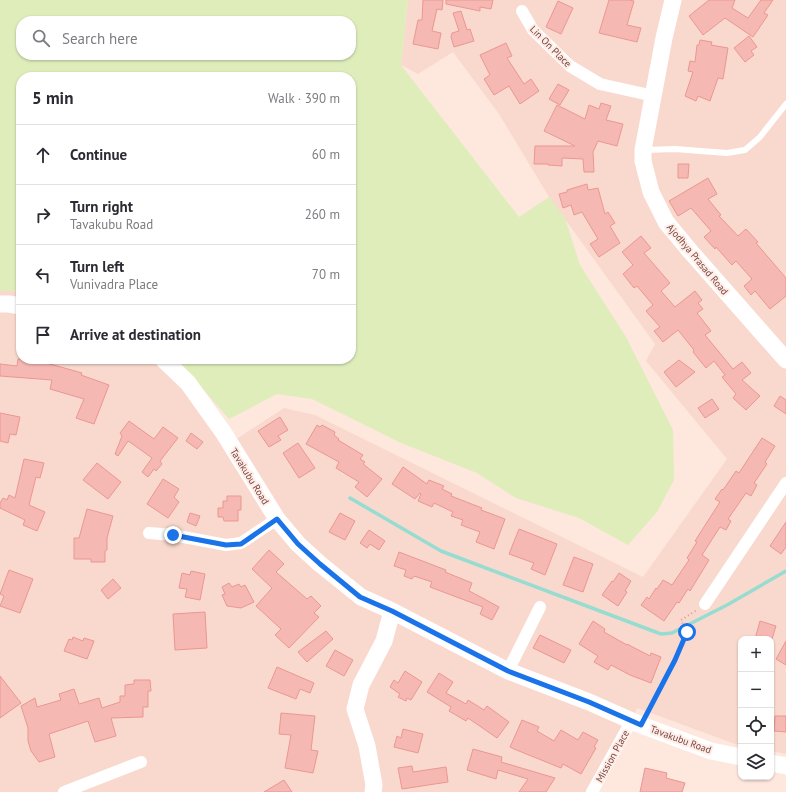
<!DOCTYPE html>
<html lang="en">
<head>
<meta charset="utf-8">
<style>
  :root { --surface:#fff; --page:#f7f7f7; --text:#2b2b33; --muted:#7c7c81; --line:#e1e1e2 }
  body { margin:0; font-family:"PT Sans",sans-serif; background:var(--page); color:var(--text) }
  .controls { position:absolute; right:12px; bottom:12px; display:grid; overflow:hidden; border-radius:8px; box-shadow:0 1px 3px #0004 }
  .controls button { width:36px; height:36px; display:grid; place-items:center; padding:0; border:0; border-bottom:1px solid var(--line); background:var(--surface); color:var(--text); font:20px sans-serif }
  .stop { position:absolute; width:12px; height:12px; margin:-9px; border:3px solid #1a73e8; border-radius:50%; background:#fff }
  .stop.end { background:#1a73e8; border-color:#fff; box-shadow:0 1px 4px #0008 }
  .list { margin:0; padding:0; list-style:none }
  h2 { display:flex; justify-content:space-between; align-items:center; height:52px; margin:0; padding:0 16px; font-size:17px }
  h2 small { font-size:13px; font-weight:400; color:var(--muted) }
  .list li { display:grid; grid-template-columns:26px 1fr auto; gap:12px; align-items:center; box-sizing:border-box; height:60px; padding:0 16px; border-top:1px solid var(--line) }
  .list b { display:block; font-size:15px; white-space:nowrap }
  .list p { margin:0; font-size:13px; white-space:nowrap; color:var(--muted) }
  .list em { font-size:13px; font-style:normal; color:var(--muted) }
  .icon { flex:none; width:22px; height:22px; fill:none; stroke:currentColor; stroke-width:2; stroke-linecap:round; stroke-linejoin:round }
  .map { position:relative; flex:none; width:786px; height:792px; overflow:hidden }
  .search { position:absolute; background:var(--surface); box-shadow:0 1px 3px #0004; left:16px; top:16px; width:340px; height:44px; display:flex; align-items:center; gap:10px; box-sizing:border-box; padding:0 14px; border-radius:16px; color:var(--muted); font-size:15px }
  .panel { position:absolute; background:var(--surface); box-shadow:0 1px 3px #0004; left:16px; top:72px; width:340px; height:292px; border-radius:16px }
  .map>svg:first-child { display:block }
</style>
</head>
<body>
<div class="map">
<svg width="786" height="792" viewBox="0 0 786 792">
  <rect width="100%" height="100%" fill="#fee7dd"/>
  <path fill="#f9d9ce" d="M408,0h378v754l-15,-3v-112h-30v106l-6,-1 -98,-36 -5,12 -40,72h-592v-501h9l12,1v67h142l67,84 54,-35 31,7 328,162 84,-118 -81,-98 9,-17 -106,-147 -50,-83 -46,-62 -35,22 -17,-9z"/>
  <path fill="#dfedbb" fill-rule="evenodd" d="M0,0h408l-7,65 118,152 30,-20 16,21 15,47 46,72 47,93 1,50 -17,32 -29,33 -49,-27 -63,-20 -39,-25 -76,-30 -89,-44 -35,-5 -48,25 -52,-60h174v-282h-330v215l-12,-1h-9zM21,21h330v34h-330z"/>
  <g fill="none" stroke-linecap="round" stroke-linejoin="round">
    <path stroke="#96dcd1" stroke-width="3.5" d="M350,498l91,53 220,83 11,-1 55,-28 59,-34"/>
  </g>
  <path fill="#f6b8b2" stroke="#eb9791" d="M423,0h20l-1,10 -5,-1 -5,22 9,2 -3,16 -25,-5 5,-24h4z
    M446,0h47l-2,9 -11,-2v4l-34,-7z
    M609,0h20l5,1 -7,24 14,3 -4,14 -38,-9z
    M709,0h26l-3,8 16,10 13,-18h12l-9,13 4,2 -15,22 -28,-19 -22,17 -14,-19z
    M558,1l15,7 -12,26 -15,-7z
    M461,11l6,19 3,-1 4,12 -20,6 -3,-10 1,-4 7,-2 -6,-18z
    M749,36l8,11 -6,4 3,4 -9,7 -11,-14z
    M700,40l12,2 -1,3 17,3 -5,31 -5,-1 -8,23 -12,-5 -2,5 -11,-5 8,-24 -5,-1 2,-10 5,1 2,-17h2z
    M506,43l6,13 -5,2 17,26 7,-5 8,12 -19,13 -11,-18 -15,9 -10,-16 6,-4 -10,-20z
    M558,84l11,6 -9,15 -11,-6z
    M601,103l10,3 -5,14 17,4 -6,22 -19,-5 -5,11 1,20h-10l-1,-13 -21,-1v8l-14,-1v-1h-14l1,-18h40l-31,-15 13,-26 28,14 4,-14 10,4z
    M678,164h11l-1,14h-10z
    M708,178l9,16 -9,5 13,16 -2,1 19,20 8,-7 12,13 -2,1 30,35v18l-16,13 -15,-18 -4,4 -7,-9 8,-7 -16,-18 -4,4 -16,-18 -1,2 -11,-12 7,-6 -20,-23 -13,8 -9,-15z
    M587,184l1,6 10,-2 7,26 3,-2 7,11 -5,3 10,17 -21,14 -9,-13 8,-5 -16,-27 -8,3 -3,-10 -8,3 -4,-14 8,-2v-2z
    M641,236l10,12 -7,5 26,30 -9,8 14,16 20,-16 7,9 -4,3 5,6 -6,4 14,18 -6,4 28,34 9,-7 9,11 -9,7 18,16 -14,14 -13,-12 3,-4 -14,-17 3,-2 -11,-14 -8,7 -13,-16 1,-2 -16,-20 -15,12 -9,-11 6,-4 -14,-16 7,-6 -16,-19 -3,2 -11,-14 10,-9 -11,-13z
    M18,359h26l-1,3 39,11 -1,2 28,10 -15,39 -18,-6 8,-19 -34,-10 2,-9 -52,-4v-12l17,2z
    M679,360l16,12 -19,15 -12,-15z
    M780,396l6,4v14l-12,-8z
    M712,399l7,10 -14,9 -7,-10z
    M0,413l20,4 -4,18 -6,-1 -2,9 -8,-2z
    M280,417l8,13 -10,6 3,4 -12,7 -11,-16z
    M129,421l25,18 9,-12 15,11 -18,23 2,3 -6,7 -2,-2 -6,8 -6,-5 10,-14 -18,-13 -6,-4 -10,15 -3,-2 7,-18 -2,-3z
    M317,425l3,2 2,-2 13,7 -1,3 5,4 -1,1 25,15 -3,4 5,3 -2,2 19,15 -15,18 -12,-10 4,-5 -23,-14 3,-6 -33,-18z
    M191,433l12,9 -6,7 -11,-8z
    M762,438l13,8 -10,16 2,2 -13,19 3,2 -6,11 -5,-3 -18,26 3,2 -5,9 -6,-3 -18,28 7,5 -19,31 -2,-2 -9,14 -2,-1 -13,19 -23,-16 6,-8 2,2 7,-11 1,1 6,-9 9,5 17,-25 -2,-2 10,-16 -2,-1 25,-39 -5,-3 7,-10 1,1 13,-19 3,2z
    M298,443l17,25 -16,10 -16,-25z
    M24,459l20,4 -4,15 -4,-1 -7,28 16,7 -8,19 -14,-6 2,-5 -25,-12v-5l3,-5 4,2 2,-5 6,3z
    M97,463l24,19 -13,17 -25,-19z
    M403,467l24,17 2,-4 15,6 -2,3 10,5 -1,2 31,12 -1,2 24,9 -11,30 -18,-7 4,-10 -19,-7 2,-5 -12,-4 2,-4 -19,-9 -2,4 -14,-6 3,-7 -1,-1 -5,6 -23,-15z
    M163,479l16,10 -5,8 5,5 -11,16 -21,-14z
    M227,496h14v14h-3v11h-14l-1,-4h-5v-9h5v-7h4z
    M87,509l26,7 -6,22v12l-2,1v11h-14v-3h-17v-21h5z
    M190,513l10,3 -4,10 -9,-4z
    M340,513l15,8 -10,19 -16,-8z
    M786,522v25l-5,7 -11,-8z
    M519,529l38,15 -12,31 -14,-6 3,-6 -25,-9z
    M369,530l16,11 -6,9 -9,-6 -3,4 -7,-5z
    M269,550l15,14 -8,8 31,27 4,-3 10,10 -7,7 5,4 -30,31 -14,-13 6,-6 -25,-23 16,-18 -20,-19z
    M399,552l47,18 -1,2 27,11 -3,8 6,3 24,13 -7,13 -12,-6 3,-7 -53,-20 2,-5 -18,-6 -2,3 -8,-3 2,-6 -12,-4z
    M574,557l19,7 -10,28 -20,-7z
    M9,570l24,9 -13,34 -20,-7 4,-10 -4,-2z
    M191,571l14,3 -5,26 -15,-3 2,-8 -8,-1 3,-15 8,2z
    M619,573l12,8 -6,10 2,1 -9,14 -16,-11 10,-14 1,1z
    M113,579l8,9 -13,11 -7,-9z
    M229,583l3,4 7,-3 2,3 4,-2 9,17 -13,6 -14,-2 -5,-11 3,-1 -3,-7z
    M205,612l2,36 -32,2 -2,-36z
    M593,621l12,8 -1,3 23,13v-1l23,12 1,-3 10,4 -10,26 -21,-8 -19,-10 -3,5 -14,-8 4,-6 -19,-12z
    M760,621l16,5 -4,13h-17z
    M326,631l7,8 -26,23 -9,-10z
    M540,635l31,15 -7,13 -31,-15z
    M73,637l10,4 1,-3 10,3 -7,18 -23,-8 5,-12 3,1z
    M786,641v24l-10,-6z
    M335,650l18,10 -9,16 -18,-10z
    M277,667l37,16 -4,10 -10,-4 -4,10 -28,-11z
    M405,671l17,11 -11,18 -4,-2 -1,3 -8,-4 2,-3 -10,-7 4,-7 4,3z
    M439,673l14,9 -7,11 20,11 2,-4 16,10 3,-4 22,16 -12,16 -29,-20 -2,3 -17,-10 2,-4 -24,-15z
    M0,676l21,27 -21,15z
    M134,680h16l1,11h-3v16h-5v10l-32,1 5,18 -21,6 -7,-21 -39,13 6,23 -16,5 -8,-11 -3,-10v-13l-7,-22 14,-8 2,9 24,-7 -2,-6 15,-5 5,15 20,-6 3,10 18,-6v-6h5v-11l9,-1z
    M281,713l34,3 -4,34 7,1 -5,22 -28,-5 6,-33 -12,-1z
    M775,716h11v16l-12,-1z
    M522,720l17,7 -2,4 17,10 7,-11 17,10 5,-8 15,8 -4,7 2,1 -15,26 -18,-10 -2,4 -47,-19 -4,-2z
    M403,729l20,5 -5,19 -24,-6 3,-11 4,2z
    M473,749l29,8 -1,5 54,16 -9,14h-27l9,-13 -30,-9 -2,9 -29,-9z
    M412,766l1,6 33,-5 2,15 -46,7 -4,-21z
    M645,768l22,5 -1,5 19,5 -3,9h-42z
    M284,780l8,12h-28z"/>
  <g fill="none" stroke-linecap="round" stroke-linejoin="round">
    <path stroke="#db9b96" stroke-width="2" stroke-dasharray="1 3" stroke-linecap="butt" d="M647,713l28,-53 12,-27 -6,-13 16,-10"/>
    <path stroke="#fff" stroke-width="6" d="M645,150l30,-1 52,4 18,-3 15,-13 26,-33"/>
    <path stroke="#fff" stroke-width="12" d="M522,11l11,19 37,36 30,18 54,12
      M149,533l24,2 53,10 15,-2 36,-24
      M705,604l81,-121
      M508,671l32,-64
      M64,792l77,-30
      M592,792l40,-72"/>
    <path stroke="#fff" stroke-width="17" d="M673,0l-9,38 -21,112v11l8,31 15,30 24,29 96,109
      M0,304h9l12,2
      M163,359l25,24 35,49 54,87 21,25 22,20 41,33 31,14 116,60 81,31 52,23 70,26 30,6
      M771,763l15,3
      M373,792l1,-7 -7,-39 -12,-37 6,-24 23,-44 8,-30"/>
  </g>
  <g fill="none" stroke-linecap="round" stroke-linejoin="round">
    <path stroke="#1a73e8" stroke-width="5" d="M173,535l53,10 15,-1 36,-25 21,25 22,20 40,33 32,14 116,60 81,31 52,23 34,-65 12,-28"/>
  </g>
  <g text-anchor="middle" stroke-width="4" stroke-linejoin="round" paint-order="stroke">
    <g font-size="10" fill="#764644" stroke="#ffede6">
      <text transform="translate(551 46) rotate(45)" y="4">Lin On Place</text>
      <text transform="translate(698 259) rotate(50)" y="4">Ajodhya Prasad Road</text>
      <text transform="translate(250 476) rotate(58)" y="4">Tavakubu Road</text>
      <text transform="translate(681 739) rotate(20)" y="4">Tavakubu Road</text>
      <text transform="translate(612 756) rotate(-61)" y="4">Mission Place</text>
    </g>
  </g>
</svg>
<div class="controls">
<button>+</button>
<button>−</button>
<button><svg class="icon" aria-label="locate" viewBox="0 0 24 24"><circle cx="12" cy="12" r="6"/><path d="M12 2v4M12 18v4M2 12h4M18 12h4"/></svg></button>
<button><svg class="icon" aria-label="layers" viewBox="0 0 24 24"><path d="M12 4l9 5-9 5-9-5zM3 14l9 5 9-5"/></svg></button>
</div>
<div class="stop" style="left:687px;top:632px"></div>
<div class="stop end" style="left:173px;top:535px"></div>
<div class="search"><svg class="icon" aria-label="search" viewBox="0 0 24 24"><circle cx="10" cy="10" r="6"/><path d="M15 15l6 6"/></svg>Search here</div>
<section class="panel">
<h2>5 min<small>Walk · 390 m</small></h2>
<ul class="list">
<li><svg class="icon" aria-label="ahead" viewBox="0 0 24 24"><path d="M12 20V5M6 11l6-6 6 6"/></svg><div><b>Continue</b></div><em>60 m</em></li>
<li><svg class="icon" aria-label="right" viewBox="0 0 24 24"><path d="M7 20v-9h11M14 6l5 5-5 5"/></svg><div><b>Turn right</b><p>Tavakubu Road</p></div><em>260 m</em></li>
<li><svg class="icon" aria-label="left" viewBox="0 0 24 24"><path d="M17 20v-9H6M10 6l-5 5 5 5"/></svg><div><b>Turn left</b><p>Vunivadra Place</p></div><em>70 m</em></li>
<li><svg class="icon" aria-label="arrive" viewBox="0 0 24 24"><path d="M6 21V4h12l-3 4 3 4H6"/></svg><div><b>Arrive at destination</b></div></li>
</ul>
</section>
</div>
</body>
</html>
